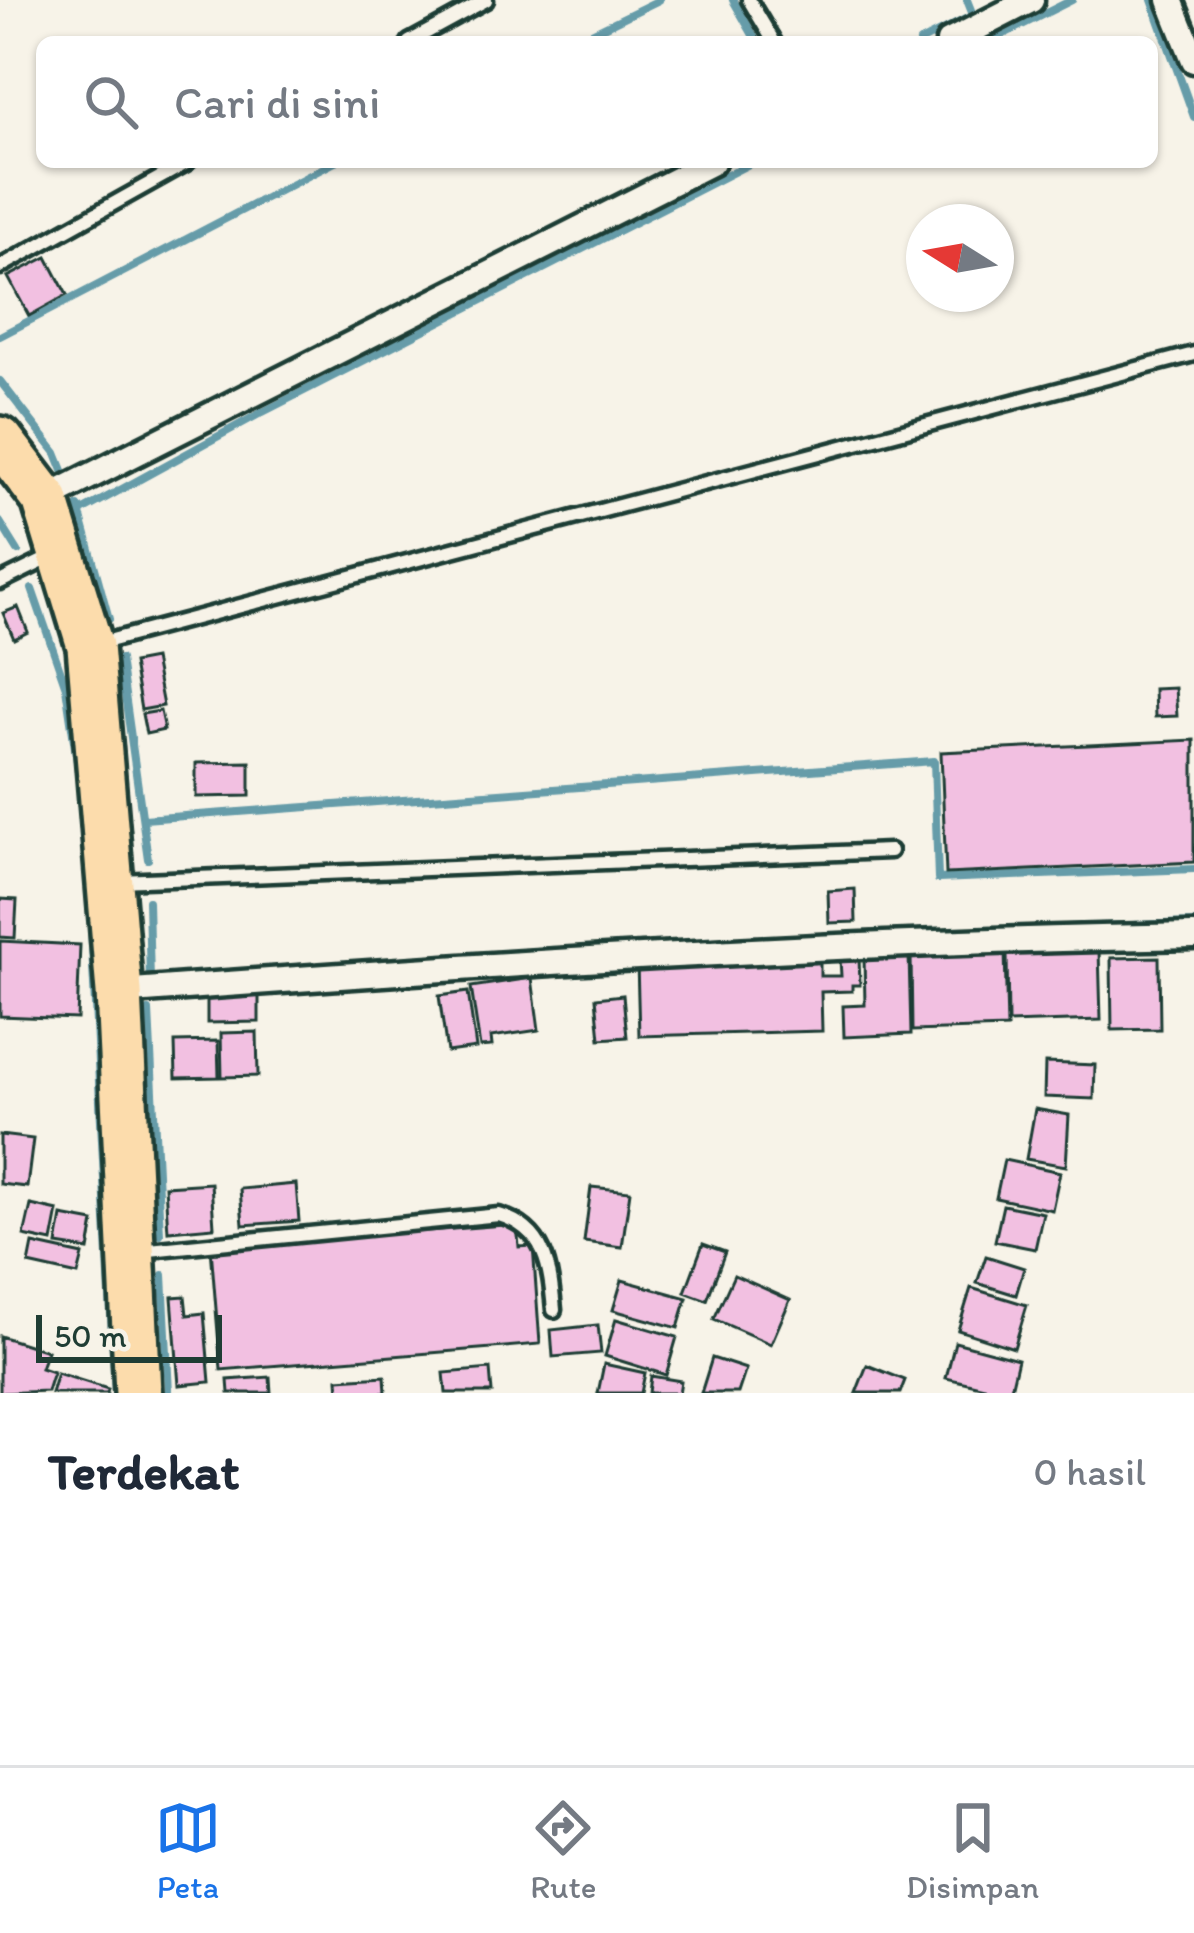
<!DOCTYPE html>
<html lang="id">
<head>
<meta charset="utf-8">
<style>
  :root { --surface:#fff; --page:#f6f6f7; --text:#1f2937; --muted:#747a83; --line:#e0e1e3; --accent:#1a73e8 }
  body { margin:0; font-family:Itim,sans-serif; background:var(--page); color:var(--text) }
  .compass { position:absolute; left:906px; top:204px; width:108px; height:108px; border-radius:50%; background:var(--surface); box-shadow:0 3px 9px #0004; rotate:281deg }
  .scale { position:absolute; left:36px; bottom:30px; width:186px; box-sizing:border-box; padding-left:12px; border:6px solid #1f3d34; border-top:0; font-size:33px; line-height:42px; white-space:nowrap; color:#1f3d34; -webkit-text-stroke:9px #f7f3e8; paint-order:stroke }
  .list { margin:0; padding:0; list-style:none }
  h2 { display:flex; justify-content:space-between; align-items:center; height:156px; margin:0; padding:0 48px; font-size:51px }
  h2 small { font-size:39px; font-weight:400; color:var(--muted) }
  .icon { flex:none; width:66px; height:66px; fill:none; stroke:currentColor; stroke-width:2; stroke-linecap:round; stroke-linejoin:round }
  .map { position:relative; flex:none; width:1194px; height:1393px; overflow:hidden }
  .search { position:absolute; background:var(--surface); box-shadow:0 3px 9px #0004; left:36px; right:36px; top:36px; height:132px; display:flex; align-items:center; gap:30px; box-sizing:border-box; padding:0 42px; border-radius:18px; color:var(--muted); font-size:45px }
  .sheet { height:372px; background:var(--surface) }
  nav { display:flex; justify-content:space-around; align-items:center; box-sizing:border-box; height:168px; border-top:3px solid var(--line); background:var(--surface); font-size:33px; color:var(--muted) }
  nav a { display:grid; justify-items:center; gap:6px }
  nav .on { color:var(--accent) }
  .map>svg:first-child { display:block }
</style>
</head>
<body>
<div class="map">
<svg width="1194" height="1393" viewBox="0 0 1194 1393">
  <rect width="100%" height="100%" fill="#f7f3e8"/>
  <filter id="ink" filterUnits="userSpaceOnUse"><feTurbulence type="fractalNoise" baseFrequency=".00833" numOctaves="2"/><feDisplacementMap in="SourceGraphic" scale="24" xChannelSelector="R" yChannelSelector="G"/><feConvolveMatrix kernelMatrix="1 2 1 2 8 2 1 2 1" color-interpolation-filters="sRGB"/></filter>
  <g filter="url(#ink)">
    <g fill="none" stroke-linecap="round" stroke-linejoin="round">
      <path stroke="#669ca9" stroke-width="8" d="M733,0l24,42
        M1152,0l42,117
        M573,42l86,-42
        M920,42l53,-27 -6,-15
        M988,42l84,-42
        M0,336l335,-174
        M0,381l56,72 12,30
        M78,506l31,113
        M80,512l179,-98 494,-252
        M0,522l18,29
        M32,589l34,98 13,88
        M120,659l28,200
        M144,819l790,-58 4,118 256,-10
        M148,901l2,80
        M91,927l24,466
        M944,931l250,-8
        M149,1011l11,223
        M163,1275l6,118"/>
    </g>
    <path fill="#f2c0e1" stroke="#1f3d34" stroke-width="3" d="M47,257l20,38 -38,21 -21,-39z
      M18,607l10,25 -14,7 -11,-26z
      M154,659l9,47 -22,4 -8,-47z
      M1175,688l2,28 -22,1 -1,-28z
      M160,711l4,19 -18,4 -4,-20z
      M1194,740v122l-248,12 -5,-122z
      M250,762v34l-54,1v-34z
      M855,889l1,33 -27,1 -1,-32z
      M0,899l17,1 -2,38 -15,-1z
      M0,941l80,4 -3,74 -77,-3z
      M1099,950l2,70 -93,3 -1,-70z
      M1005,951l2,77 -95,3 -1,-77z
      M909,955l2,79 -67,3 -1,-31 22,-1 -1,-49z
      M820,956v20h21l-1,-17 19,-1 1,27h-8v6l-31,1 1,39 -183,5 -2,-74z
      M1159,957l1,72 -48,1 -1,-72z
      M532,978l7,52 -48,7 1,9 -12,1 -9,-60z
      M468,992l8,56 -29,4 -8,-56z
      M623,995l4,42 -27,2 -4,-41z
      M259,996v26l-52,1v-26z
      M257,1032l1,44 -36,1 -1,-44z
      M218,1041l1,36 -43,1 -1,-36z
      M1045,1063l50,2 -1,34 -50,-2z
      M1035,1109l34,6 -3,51 -40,-7z
      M0,1135l33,4 -6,48 -27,-3z
      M1004,1160l56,12 -8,38 -56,-12z
      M211,1183l3,44 -46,4 -3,-45z
      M296,1184l3,37 -56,4 -3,-36z
      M591,1187l39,4 -8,56 -38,-5z
      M31,1205l27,6 -6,31 -28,-6z
      M1003,1205l40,8 -8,36 -40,-8z
      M62,1216l32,6 -5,28 -32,-5z
      M517,1224l2,23 14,-1 7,98 -319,26 -10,-122z
      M33,1244l50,11 -5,20 -49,-11z
      M703,1244l22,8 -18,48 -22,-8z
      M986,1256l38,12 -8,27 -39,-12z
      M734,1275l56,25 -19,44 -57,-25z
      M622,1280l65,18 -9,30 -65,-18z
      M971,1288l56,17 -13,43 -56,-18z
      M185,1296l2,19 17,-2 6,69 -31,3 -7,-88z
      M616,1319l61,18 -11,38 -61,-19z
      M598,1325l3,28 -48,4 -2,-27z
      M0,1336l47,15 -6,17 12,4 -6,19 -47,2z
      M955,1342l63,17 -8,34 -64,-15z
      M712,1358l34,11 -8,24h-37z
      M604,1364l41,9 -4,20h-43z
      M867,1365l38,15 -5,13h-44z
      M490,1369l2,24h-46l-2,-20z
      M57,1373l51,16 -1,4h-56z
      M385,1376l1,17h-47l-1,-14z
      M651,1376l30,5 -2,12h-30z
      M270,1377l1,16h-42l-1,-13z"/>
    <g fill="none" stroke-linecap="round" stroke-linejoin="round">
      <defs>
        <path id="lane" d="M749,0l25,42
          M409,42l77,-42
          M0,267l188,-105
          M0,582l51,-25
          M97,644l1097,-290
          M118,881l772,-30
          M139,1251l360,-36c47,14 51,52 55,95"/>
        <path id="street" d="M1170,0l24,60
          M949,42l82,-42
          M45,499l667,-337
          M119,992c357,-27 716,-50 1075,-56"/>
        <path id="highway" d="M0,440l45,59 45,147 29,346 19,401"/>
      </defs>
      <use href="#lane" stroke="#1f3d34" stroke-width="21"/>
      <use href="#street" stroke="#1f3d34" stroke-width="33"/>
      <use href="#highway" stroke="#1f3d34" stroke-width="54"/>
      <use href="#lane" stroke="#f7f3e8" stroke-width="12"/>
      <use href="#street" stroke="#f7f3e8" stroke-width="24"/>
      <use href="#highway" stroke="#fcdcac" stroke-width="45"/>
    </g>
  </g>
</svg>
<svg class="compass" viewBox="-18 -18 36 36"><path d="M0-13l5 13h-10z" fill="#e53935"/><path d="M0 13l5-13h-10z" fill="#747a83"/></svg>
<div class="scale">50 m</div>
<div class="search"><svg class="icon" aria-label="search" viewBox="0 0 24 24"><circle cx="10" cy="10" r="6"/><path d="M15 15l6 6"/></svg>Cari di sini</div>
</div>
<section class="sheet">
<h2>Terdekat<small>0 hasil</small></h2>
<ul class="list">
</ul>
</section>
<nav>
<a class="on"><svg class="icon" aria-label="map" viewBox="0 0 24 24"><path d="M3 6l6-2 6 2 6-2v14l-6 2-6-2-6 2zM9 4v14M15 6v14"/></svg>Peta</a>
<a><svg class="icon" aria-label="directions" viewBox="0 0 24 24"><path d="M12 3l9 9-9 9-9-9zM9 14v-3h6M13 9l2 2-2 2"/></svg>Rute</a>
<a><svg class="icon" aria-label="saved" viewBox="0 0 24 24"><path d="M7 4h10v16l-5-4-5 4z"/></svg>Disimpan</a>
</nav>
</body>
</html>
